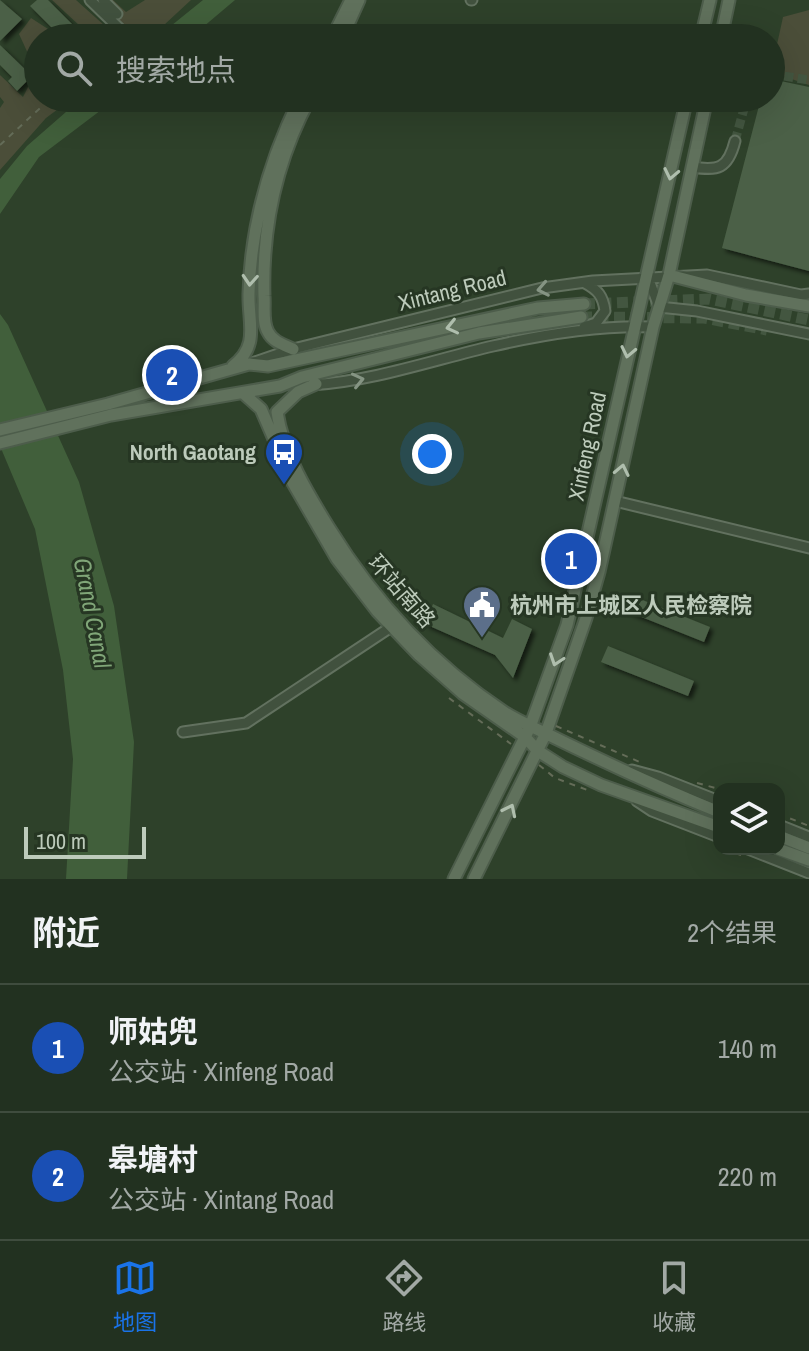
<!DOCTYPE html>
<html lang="zh">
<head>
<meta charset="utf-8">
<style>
  :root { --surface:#223120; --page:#2a3929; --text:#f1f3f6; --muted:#a2a9a5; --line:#3f4c3e; --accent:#1a73e8 }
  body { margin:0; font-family:"Archivo Narrow","Noto Sans SC",sans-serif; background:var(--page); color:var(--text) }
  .controls { position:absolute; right:24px; bottom:24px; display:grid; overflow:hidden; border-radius:16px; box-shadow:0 8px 32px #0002 }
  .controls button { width:72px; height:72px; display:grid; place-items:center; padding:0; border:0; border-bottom:2px solid var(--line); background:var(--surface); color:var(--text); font:40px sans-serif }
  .scale { position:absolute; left:24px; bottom:20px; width:122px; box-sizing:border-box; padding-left:8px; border:4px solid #bdcbbb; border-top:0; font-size:22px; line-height:28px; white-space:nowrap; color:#bdcbbb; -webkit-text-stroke:6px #263623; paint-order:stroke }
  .you { position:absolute; left:432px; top:454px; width:28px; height:28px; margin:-20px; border:6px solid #fff; border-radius:50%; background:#1a73e8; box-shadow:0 0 0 12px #1a73e833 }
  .badge { display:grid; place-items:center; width:52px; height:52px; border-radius:50%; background:var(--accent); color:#fff; font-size:26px; font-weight:700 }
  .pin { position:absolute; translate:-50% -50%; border:4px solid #fff; box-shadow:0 2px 8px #0006 }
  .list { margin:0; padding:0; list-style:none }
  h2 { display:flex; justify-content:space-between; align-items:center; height:104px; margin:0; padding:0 32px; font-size:34px }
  h2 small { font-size:26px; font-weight:400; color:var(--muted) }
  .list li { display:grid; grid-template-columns:52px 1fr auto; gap:24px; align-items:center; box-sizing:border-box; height:128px; padding:0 32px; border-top:2px solid var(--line) }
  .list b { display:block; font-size:30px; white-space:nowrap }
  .list p { margin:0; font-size:26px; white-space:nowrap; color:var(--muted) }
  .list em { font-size:26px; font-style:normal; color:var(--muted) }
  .icon { flex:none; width:44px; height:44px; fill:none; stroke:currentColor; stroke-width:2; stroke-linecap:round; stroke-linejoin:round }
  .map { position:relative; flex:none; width:809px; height:879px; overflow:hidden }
  .search { position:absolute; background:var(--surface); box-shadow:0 8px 32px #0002; left:24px; right:24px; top:24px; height:88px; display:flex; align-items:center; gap:20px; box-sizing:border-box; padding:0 28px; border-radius:44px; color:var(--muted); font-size:30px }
  .sheet { height:360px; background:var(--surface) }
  nav { display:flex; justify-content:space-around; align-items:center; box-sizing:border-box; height:112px; border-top:2px solid var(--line); background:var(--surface); font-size:22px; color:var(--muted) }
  nav a { display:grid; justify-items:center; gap:4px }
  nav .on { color:var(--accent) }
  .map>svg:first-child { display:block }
</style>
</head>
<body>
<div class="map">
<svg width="809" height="879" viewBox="0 0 809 879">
  <defs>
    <filter id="shadow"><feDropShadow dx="3.5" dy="3.5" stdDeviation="2" flood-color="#0009"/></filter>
  </defs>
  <rect width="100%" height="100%" fill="#2e412a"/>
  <path fill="#4b4e39" d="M52,0h24l38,34 2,-15 -21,-19h18l13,12 19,-12h46l-41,38h-77l7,-12z
    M809,10v75l-38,-13 12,-55z
    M31,18l31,20h-24v60h35l-27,20 -46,52v-62l4,-6 -4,-5v-22l23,22 13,-26 -17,-37z"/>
  <path fill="#415f3b" d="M203,0h32l-45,38h-34z
    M82,98h35l-78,59 -39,57v-35l27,-33z
    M0,314l8,11 71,157 35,124 20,136 -7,137h-61l7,-120 -10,-89 -28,-141 -35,-83z"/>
  <path fill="#4b6047" filter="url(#shadow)" d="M0,0l22,19 -22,22z
    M37,0h11l29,29 -9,9h-6l-32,-32z
    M0,45l32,31 -15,15 -9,-10 4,-4 -12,-12z
    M771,79l38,8v184l-87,-23 39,-150h10z
    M625,593l85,34 -6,15 -85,-34z
    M433,604l70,34 9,-19 20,10 -19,49 -18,-23 -70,-31z
    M608,646l86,35 -6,15 -87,-34z"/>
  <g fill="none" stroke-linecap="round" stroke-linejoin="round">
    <path stroke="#435640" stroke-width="9" stroke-dasharray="9 4.5" stroke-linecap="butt" d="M771,74l38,6
      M735,141l12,-43"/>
    <path stroke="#435640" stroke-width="11" stroke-dasharray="11 5.5" stroke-linecap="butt" d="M584,304l125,-5 100,21
      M581,317l123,1 63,12"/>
    <defs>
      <path id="minor" d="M90,0l32,31
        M103,0l14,14
        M471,0h1
        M692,167c26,4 36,2 43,-26
        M648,277l11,30 38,4 112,23
        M584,327l12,-4 9,-12c-2,-15 -7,-21 -20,-28
        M249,364l44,-15 249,-61 51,-7 114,-6 94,20 8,-1
        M311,385c63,-4 122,-25 182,-39 52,-12 107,-21 160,-19
        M615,501l194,47
        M183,732l63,-9 145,-96
        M632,770l26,7 61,24
        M637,801l15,10 67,26
        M779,825l30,12
        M748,849l61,24"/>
      <path id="major" d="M332,38l19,-38
        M342,38l17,-38
        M701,38l9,-38
        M721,38l8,-38
        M669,275l77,20 63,11
        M293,349c-9,-4 -20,-7 -25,-17 -6,-10 -3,-25 -4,-36 -2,-70 13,-137 46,-198
        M233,366c27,-21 15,-43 16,-73 2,-68 21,-134 51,-195
        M316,384l-18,8 -21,20c6,41 31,82 52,116 45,73 104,137 175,184 14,9 29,15 43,22 57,28 113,54 172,78
        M243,393l18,16 32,74 44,76 40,52 42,44 43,38 63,44 13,14 25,16 38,18 118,42
        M0,430l108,-26 141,-40 19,2 270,-58 46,-4
        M0,443l111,-28 169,-29 22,-9 177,-44 102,-16
        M779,836l30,12
        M778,849l31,11
        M454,879l76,-152 37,-102 120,-527
        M474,879l72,-146 40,-115 13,-46 54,-245 16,-52 38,-177"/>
    </defs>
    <use href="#minor" stroke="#62715f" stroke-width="13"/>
    <use href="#major" stroke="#4d5d4b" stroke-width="15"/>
    <path stroke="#646c58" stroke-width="2" stroke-dasharray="6 6" stroke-linecap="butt" d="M0,145l51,-47
      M449,698l62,46
      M556,726l86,37
      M539,765l16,13 35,13
      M697,783l22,6
      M779,814l30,12
      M724,849l17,6"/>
    <use href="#minor" stroke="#41513e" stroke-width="9"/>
    <use href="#major" stroke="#60715c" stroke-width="11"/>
  </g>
  <defs><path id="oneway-chevron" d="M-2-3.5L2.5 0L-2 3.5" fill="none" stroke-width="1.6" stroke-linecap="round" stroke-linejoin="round" transform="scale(2)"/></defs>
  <g stroke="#afbead">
    <use href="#oneway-chevron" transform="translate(671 174) rotate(102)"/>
    <use href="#oneway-chevron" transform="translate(250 280) rotate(94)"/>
    <use href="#oneway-chevron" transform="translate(452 327) rotate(167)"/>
    <use href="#oneway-chevron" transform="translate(628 352) rotate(102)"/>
    <use href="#oneway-chevron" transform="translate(622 470) rotate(-78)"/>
    <use href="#oneway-chevron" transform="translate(556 660) rotate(109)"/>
    <use href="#oneway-chevron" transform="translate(510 810) rotate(-64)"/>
  </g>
  <g stroke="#859483">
    <use href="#oneway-chevron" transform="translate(543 289) rotate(169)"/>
    <use href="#oneway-chevron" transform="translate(358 380) rotate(-13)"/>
  </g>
  <defs>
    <symbol id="bus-pin" viewBox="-11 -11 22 30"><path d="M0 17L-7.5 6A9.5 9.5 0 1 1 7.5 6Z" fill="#1a4fb4" stroke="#263623"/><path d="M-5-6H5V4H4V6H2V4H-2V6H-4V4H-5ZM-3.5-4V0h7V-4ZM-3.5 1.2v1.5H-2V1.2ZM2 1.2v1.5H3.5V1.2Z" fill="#fff"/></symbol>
    <symbol id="civic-pin" viewBox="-11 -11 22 30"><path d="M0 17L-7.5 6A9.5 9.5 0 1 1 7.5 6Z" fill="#5c6f8a" stroke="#263623"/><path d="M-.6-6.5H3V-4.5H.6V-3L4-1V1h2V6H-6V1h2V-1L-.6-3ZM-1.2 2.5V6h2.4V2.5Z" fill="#fff"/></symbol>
  </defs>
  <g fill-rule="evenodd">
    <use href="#bus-pin" x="262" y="430" width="44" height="60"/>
    <use href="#civic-pin" x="460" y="583" width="44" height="60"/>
  </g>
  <g text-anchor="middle" stroke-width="6" stroke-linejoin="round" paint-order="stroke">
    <g font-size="22" fill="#bdcbbb" stroke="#263623">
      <text transform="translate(452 290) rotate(-14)" y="8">Xintang Road</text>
      <text transform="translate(587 446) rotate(-78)" y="8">Xinfeng Road</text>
      <text transform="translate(402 591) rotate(49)" y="8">环站南路</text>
    </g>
    <g font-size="22" font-weight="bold" fill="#bdcbbb" stroke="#263623" text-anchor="end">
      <text x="256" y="460">North Gaotang</text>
      <text x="510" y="613" text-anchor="start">杭州市上城区人民检察院</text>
    </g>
    <g font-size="24" font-style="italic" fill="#80a678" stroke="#263623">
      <text transform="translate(92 613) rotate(79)" y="8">Grand Canal</text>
    </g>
  </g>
</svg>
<div class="controls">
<button><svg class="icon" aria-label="layers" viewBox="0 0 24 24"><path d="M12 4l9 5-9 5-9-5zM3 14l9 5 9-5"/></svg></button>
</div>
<div class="scale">100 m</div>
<div class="you"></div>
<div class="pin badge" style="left:571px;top:559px;background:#1a4fb4">1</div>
<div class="pin badge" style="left:172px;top:375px;background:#1a4fb4">2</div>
<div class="search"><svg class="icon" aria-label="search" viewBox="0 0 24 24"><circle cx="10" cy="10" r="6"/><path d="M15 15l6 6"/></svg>搜索地点</div>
</div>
<section class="sheet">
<h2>附近<small>2个结果</small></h2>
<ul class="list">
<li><span class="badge" style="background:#1a4fb4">1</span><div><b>师姑兜</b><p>公交站 · Xinfeng Road</p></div><em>140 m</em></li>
<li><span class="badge" style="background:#1a4fb4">2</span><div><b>皋塘村</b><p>公交站 · Xintang Road</p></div><em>220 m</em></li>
</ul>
</section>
<nav>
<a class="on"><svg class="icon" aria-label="map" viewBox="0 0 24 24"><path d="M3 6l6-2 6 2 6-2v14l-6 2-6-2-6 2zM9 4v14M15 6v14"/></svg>地图</a>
<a><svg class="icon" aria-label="directions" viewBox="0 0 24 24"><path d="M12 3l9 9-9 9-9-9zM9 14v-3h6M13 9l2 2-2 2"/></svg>路线</a>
<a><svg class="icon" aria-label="saved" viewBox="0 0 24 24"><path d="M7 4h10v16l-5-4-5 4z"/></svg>收藏</a>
</nav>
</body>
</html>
